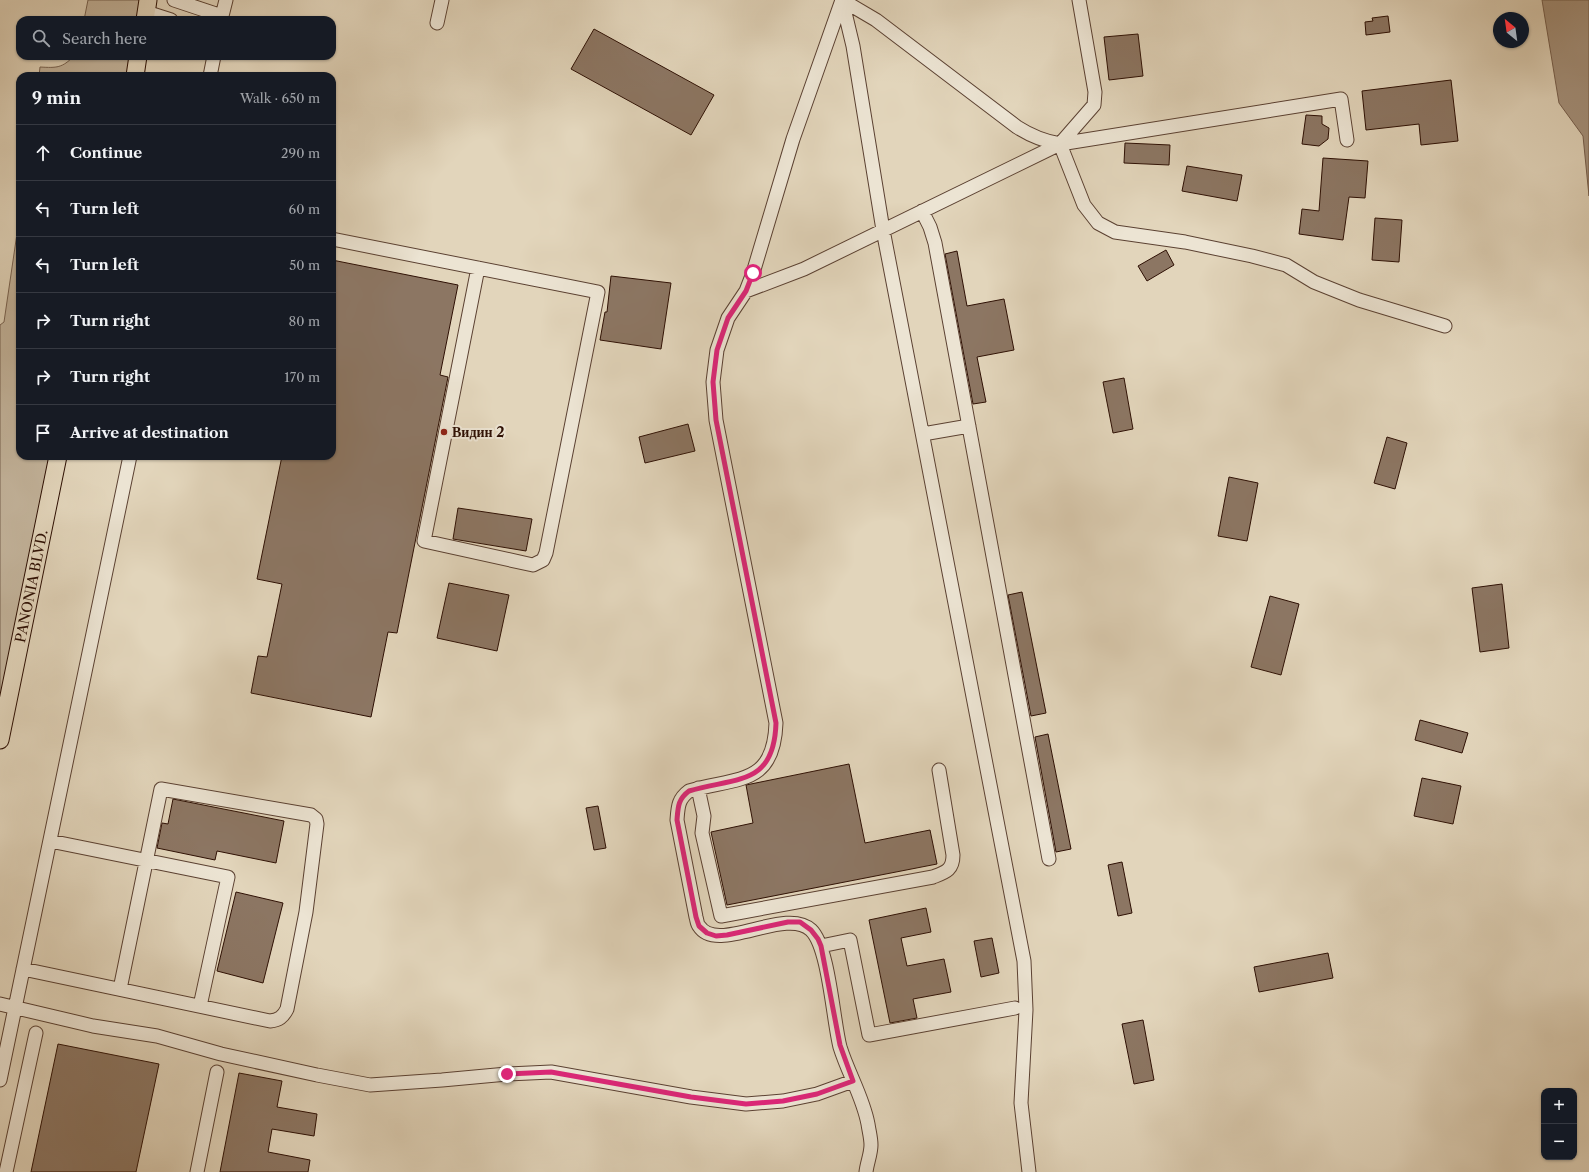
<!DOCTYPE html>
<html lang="en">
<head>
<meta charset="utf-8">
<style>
  :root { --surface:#171b24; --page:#20242c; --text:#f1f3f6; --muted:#9ea1a6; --line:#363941 }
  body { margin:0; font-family:"Libre Caslon Text",serif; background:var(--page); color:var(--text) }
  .controls { position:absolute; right:12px; bottom:12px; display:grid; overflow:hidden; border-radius:8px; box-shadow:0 1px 3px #0004 }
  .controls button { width:36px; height:36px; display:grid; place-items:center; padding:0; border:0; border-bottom:1px solid var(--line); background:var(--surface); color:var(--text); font:20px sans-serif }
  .compass { position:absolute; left:1493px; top:12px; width:36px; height:36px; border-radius:50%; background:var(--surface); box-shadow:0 1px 3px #0004; rotate:331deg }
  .stop { position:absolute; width:12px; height:12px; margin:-9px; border:3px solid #db2777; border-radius:50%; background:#fff }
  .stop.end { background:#db2777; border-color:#fff; box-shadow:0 1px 4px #0008 }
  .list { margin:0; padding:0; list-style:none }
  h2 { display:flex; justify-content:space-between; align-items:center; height:52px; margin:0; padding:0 16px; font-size:17px }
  h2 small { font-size:13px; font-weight:400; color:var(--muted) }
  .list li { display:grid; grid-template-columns:26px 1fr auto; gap:12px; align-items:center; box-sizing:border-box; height:56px; padding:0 16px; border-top:1px solid var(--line) }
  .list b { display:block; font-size:15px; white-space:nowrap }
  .list em { font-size:13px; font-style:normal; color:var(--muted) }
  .icon { flex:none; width:22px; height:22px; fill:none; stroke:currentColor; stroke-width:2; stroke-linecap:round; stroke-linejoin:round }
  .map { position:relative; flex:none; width:1589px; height:1172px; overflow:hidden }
  .search { position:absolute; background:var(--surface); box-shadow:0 1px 3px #0004; left:16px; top:16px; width:320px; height:44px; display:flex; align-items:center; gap:10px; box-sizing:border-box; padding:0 14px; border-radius:12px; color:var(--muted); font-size:15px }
  .panel { position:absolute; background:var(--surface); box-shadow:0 1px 3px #0004; left:16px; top:72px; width:320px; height:388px; border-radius:12px }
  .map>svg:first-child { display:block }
</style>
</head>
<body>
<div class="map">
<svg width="1589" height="1172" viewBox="0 0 1589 1172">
  <rect width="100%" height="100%" fill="#e2d5bb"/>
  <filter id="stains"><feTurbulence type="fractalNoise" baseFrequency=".005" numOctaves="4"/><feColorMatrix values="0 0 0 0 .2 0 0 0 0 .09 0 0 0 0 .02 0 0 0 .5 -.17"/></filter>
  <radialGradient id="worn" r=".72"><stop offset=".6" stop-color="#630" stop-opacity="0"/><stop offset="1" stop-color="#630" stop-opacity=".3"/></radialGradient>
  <path fill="#c3b49c" stroke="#786250" d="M88,0h60l-3,20h-61z
    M74,56h64l-3,20h-96l1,-9c17,1 22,1 34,-11z
    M20,213v243h38l-58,284v-415l4,-3z"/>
  <path fill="#a5927d" stroke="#755e4d" d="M1542,0h47v196l-6,-60 -24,-33z"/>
  <path fill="#8c7663" stroke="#2e1004" d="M1388,16l2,16 -24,3 -1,-13 8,-1 -1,-3z
    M594,29l120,66 -23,40 -120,-66z
    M1138,34l5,42 -34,4 -5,-43z
    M1451,80l7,61 -37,4 -2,-21 -53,6 -4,-39z
    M1306,115l16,1v8l7,4 -1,11 -9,7 -17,-2z
    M1125,143l45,2 -1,20 -45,-2z
    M1323,158l45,3 -3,37 -16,-1 -6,43 -44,-6 3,-25 17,2z
    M1187,166l55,9 -5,26 -55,-10z
    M1375,218l27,2 -3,42 -27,-2z
    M1166,250l8,15 -27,16 -9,-15z
    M957,251l10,55 37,-7 10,51 -37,7 9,45 -13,2 -28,-150z
    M332,260l126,25 -18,90 8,2 -51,256 -9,-1 -17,85 -120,-24 7,-37 9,1 15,-73 -25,-5 25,-123h50z
    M611,276l60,7 -10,66 -61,-9 5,-28h2z
    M1124,378l9,51 -20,4 -10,-51z
    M688,424l7,27 -50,12 -6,-26z
    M1387,437l20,6 -12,46 -21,-6z
    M1229,477l29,6 -11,58 -29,-5z
    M458,508l74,11 -6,32 -73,-12z
    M449,583l60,12 -12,56 -60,-13z
    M1502,584l7,64 -29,4 -8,-64z
    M1022,592l24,121 -15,3 -23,-121z
    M1270,596l29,8 -18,71 -30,-8z
    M1420,720l48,13 -6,20 -47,-13z
    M1048,734l23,115 -15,3 -21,-115z
    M849,764l16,79 65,-13 7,34 -210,41 -16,-73 42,-9 -7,-38z
    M1422,778l39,8 -8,38 -39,-8z
    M173,799l111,22 -8,42 -59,-12 -2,9 -58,-12 5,-25 6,1z
    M598,806l8,42 -12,2 -8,-42z
    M1122,862l10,51 -14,3 -10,-51z
    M236,892l47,11 -20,80 -46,-12z
    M926,908l5,24 -30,6 6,28 37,-7 7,33 -38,7 4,19 -27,5 -21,-103z
    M992,938l7,35 -18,4 -7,-36z
    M1328,953l5,25 -74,14 -5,-25z
    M1143,1020l11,60 -20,4 -12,-60z
    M58,1044l101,20 -23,108h-105z
    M239,1073l43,8 -5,26 40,7 -3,22 -42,-7 -4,23 42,8 -2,12h-88z"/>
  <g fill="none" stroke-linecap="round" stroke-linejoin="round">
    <defs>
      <path id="minor" d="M174,0l48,16
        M842,0l11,46 30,184 141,731 2,49 -5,93 8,69
        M842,0l-49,139 -40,134 -7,18 58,-22 256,-125 281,-45 6,41
        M842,0l34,20 141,107c14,9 26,14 43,17
        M146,12l25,8
        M221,20l5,-20
        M437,23l5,-23
        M210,76l4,-20
        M1060,144l24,61 14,18 17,9 70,10 67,14 34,9 28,17 45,18 86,26
        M1060,144l34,-39 1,-13 -16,-92
        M922,211l8,16 5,16 114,616
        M332,239l266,53 -52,261 -3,7 -10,5 -109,-24 54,-273
        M746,291l-18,27 -11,32 -4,32 3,38 60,303c-2,63 -39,54 -87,68 -11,8 -11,16 -12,29l19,97c1,3 1,7 3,9 18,29 87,-20 112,4 18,17 22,90 29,117 8,26 23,50 28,77 1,7 3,14 3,21 0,9 -4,18 -5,27
        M923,434l46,-8
        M698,788l6,28 -2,17 19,83 212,-39c13,-5 20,-7 20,-22l-14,-85
        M50,841l178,36 -28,129
        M821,946l29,-6 19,95 146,-27
        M23,969l247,52c9,-1 13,-4 17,-12l19,-97 11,-88 -1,-5 -5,-4 -150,-26 -41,200
        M0,1004l93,22 64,10 64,18 96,21 53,10 72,-5 65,-6 44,-2 140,25 55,7 37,-3 34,-7 36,-13
        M0,1080l130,-624
        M6,1172l30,-139
        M197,1172l20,-100"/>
      <g id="major">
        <path d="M145,20l3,-20"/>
        <path d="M135,76l3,-20"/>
        <path id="s1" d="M0,740l58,-284"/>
      </g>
    </defs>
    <use href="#minor" stroke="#5b4132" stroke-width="15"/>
    <use href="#major" stroke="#2e1004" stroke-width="19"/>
    <use href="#minor" stroke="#ece4d3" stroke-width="13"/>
    <use href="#major" stroke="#e2d5bb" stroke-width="17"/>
  </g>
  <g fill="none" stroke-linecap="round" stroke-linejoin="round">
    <path stroke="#db2777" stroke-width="5" d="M507,1074l44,-2 140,25 55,7 37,-3 34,-7 36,-13 -13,-36 -19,-99 -3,-7 -7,-9 -11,-8h-12l-61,13 -11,1 -9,-3 -8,-7 -3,-9 -19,-97c1,-13 1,-21 12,-29 48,-14 85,-5 87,-68l-60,-303 -3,-38 4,-32 11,-32 18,-27 7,-18"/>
  </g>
  <circle fill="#8f2418" stroke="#ece4d3" stroke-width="1.5" cx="444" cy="432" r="4"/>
  <g text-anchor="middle" stroke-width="4" stroke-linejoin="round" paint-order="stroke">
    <g font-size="14" font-weight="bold" fill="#2e1004" stroke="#ece4d3" text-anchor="start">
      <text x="452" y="437">Видин 2</text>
    </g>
    <g font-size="14" fill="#2e1004" stroke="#ece4d3">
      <text dy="5" stroke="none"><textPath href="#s1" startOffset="157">PANONIA BLVD.</textPath></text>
    </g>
  </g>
  <rect width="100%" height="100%" filter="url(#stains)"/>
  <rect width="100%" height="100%" fill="url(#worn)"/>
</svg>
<div class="controls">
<button>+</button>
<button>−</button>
</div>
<svg class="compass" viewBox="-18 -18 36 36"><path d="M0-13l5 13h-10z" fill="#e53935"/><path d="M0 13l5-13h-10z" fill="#9ea1a6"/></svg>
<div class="stop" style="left:753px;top:273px"></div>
<div class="stop end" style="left:507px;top:1074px"></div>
<div class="search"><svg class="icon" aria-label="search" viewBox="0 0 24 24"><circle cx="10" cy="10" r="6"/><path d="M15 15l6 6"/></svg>Search here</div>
<section class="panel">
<h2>9 min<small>Walk · 650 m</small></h2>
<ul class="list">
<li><svg class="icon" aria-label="ahead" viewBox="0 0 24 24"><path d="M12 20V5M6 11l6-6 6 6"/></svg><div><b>Continue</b></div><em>290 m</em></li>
<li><svg class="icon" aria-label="left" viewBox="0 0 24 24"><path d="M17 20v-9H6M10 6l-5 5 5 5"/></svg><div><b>Turn left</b></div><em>60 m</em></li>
<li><svg class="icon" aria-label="left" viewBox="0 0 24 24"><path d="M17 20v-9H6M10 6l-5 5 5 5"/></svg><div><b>Turn left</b></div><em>50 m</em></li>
<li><svg class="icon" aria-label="right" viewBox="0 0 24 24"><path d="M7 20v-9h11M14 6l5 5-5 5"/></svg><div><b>Turn right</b></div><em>80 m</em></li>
<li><svg class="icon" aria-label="right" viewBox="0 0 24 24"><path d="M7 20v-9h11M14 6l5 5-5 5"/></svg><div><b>Turn right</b></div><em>170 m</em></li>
<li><svg class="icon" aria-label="arrive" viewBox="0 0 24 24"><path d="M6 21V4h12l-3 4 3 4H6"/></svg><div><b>Arrive at destination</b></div></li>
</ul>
</section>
</div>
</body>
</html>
